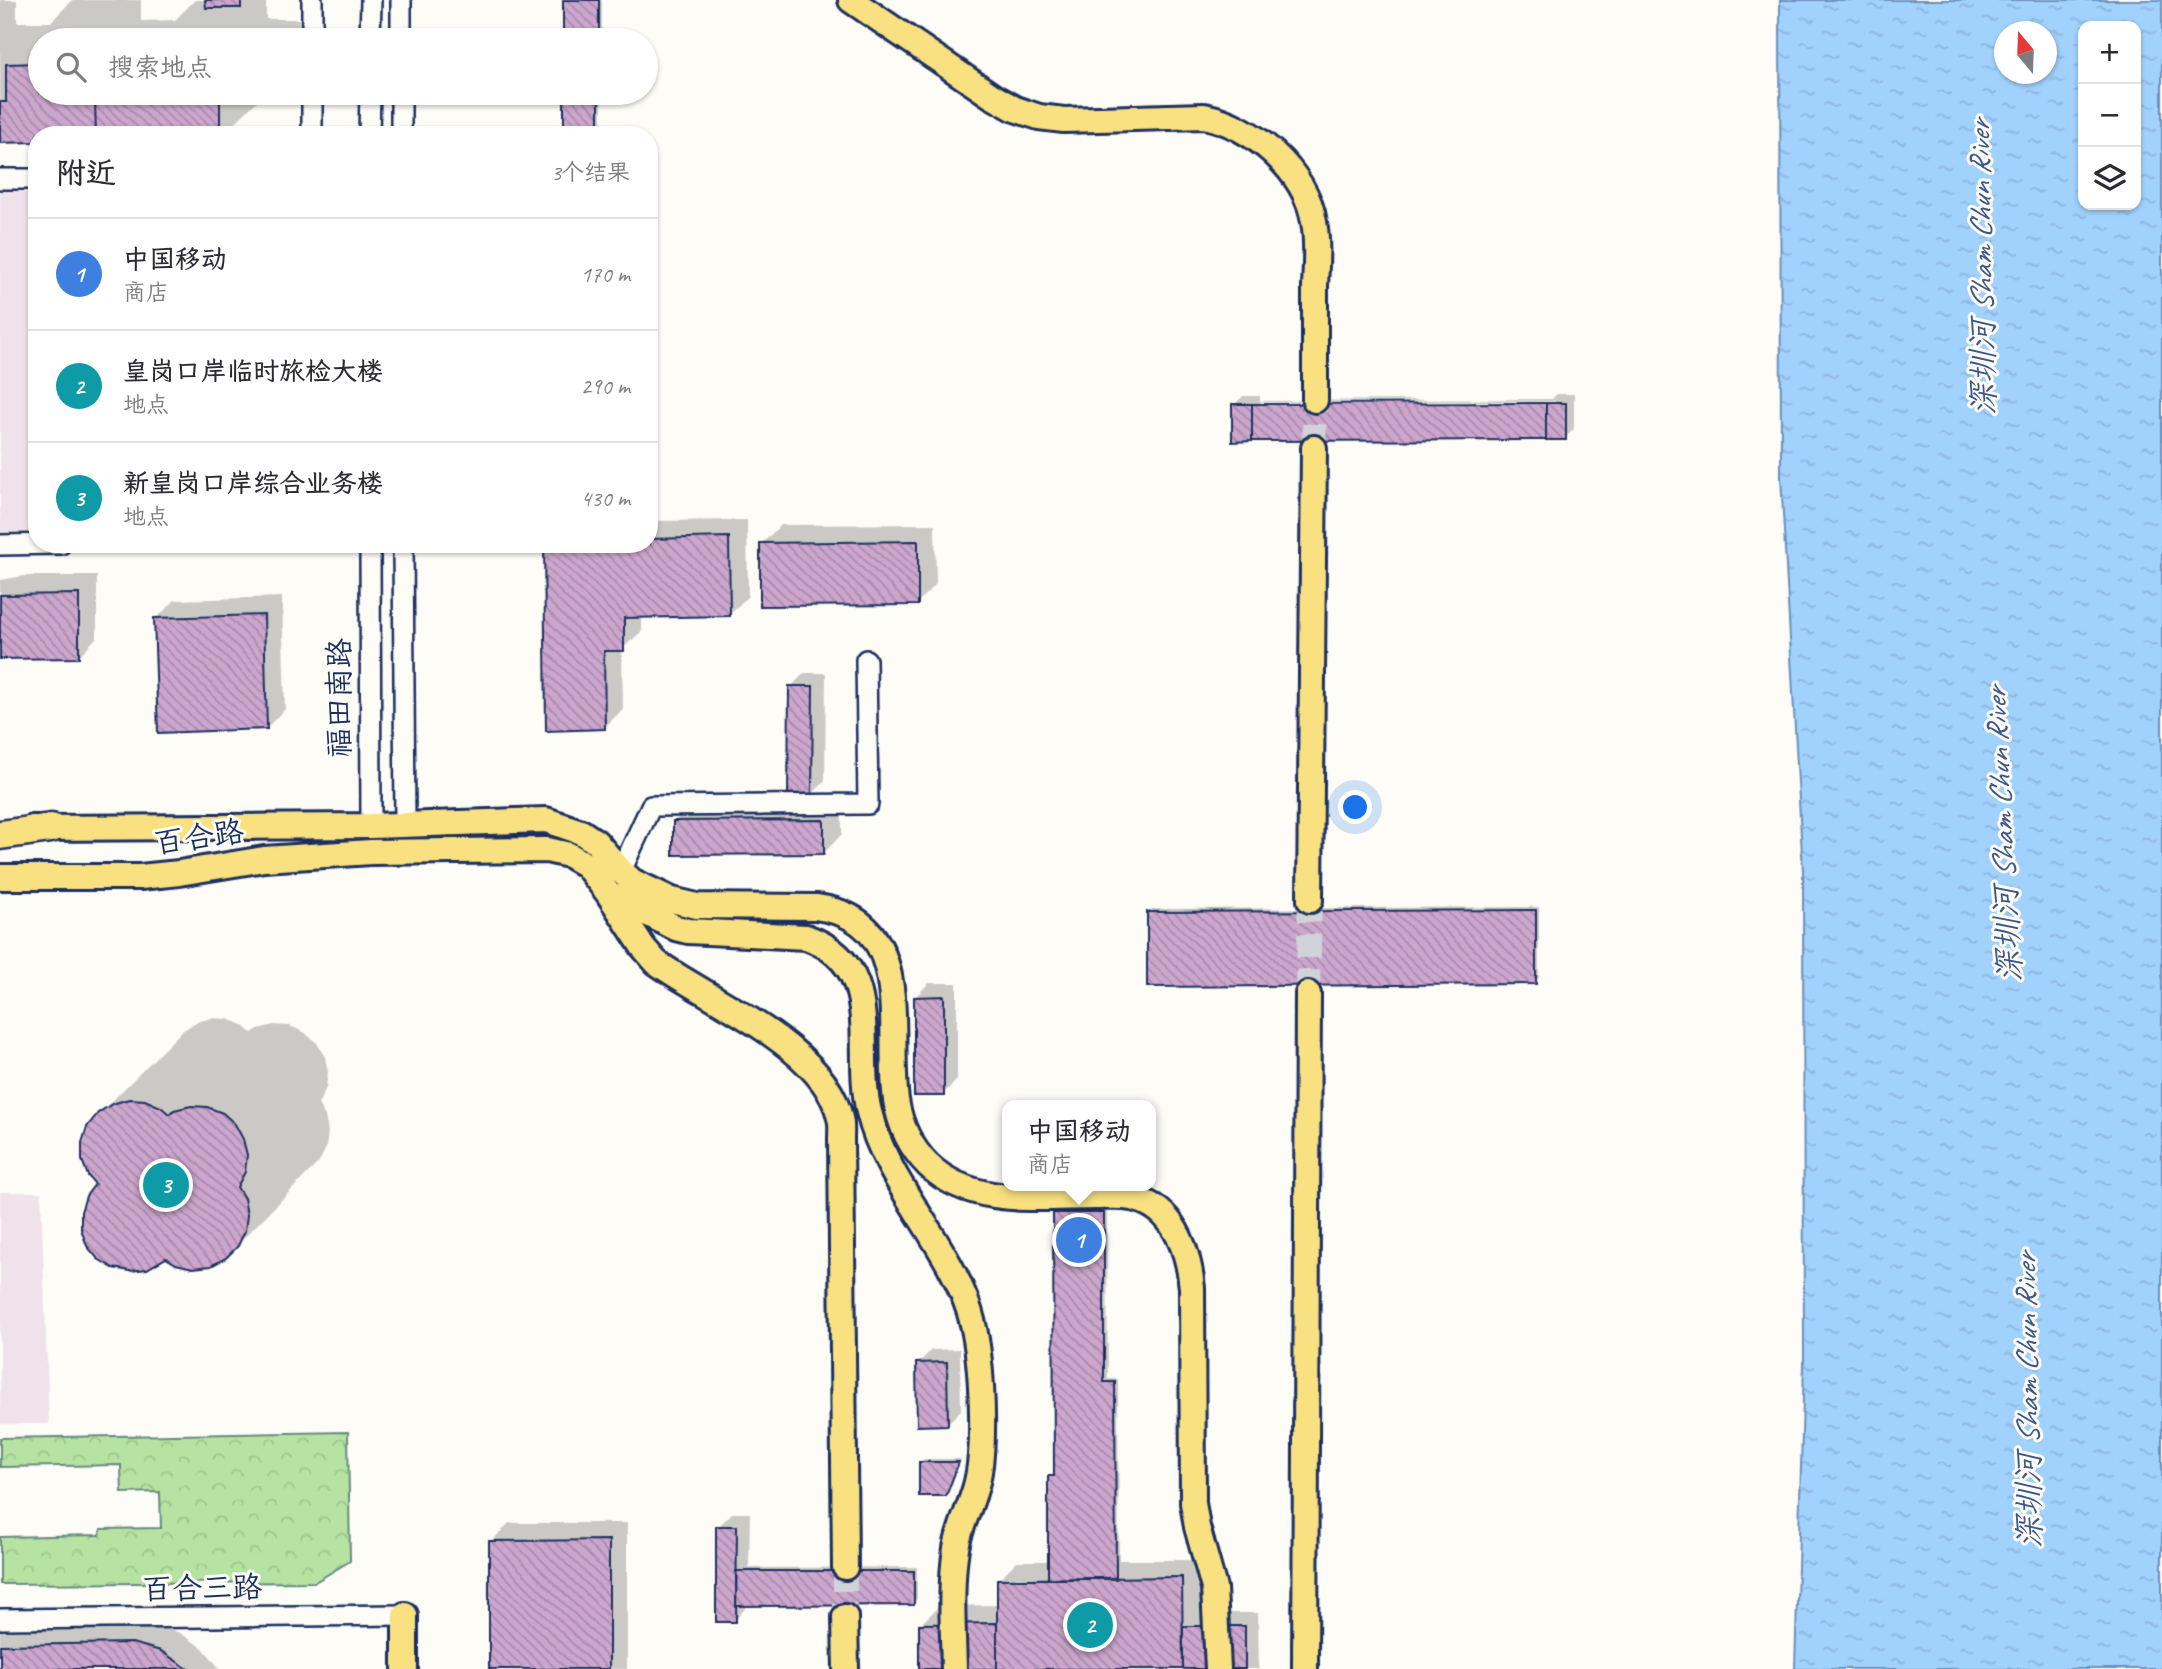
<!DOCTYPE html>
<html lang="zh">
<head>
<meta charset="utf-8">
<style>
  :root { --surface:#fff; --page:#f2f2f3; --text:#2b2b33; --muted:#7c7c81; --line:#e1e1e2; --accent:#2563eb }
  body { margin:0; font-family:Caveat,"LXGW WenKai TC",sans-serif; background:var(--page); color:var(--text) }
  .controls { position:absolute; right:21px; top:21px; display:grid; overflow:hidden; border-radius:14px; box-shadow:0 2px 5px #0004 }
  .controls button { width:63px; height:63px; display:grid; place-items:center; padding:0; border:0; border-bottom:2px solid var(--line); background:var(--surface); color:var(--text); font:35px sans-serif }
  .compass { position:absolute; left:1994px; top:21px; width:63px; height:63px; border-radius:50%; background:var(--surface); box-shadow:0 2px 5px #0004; rotate:341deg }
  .you { position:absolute; left:1356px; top:808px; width:24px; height:24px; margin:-18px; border:5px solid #fff; border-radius:50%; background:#1a73e8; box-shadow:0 0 0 10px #1a73e833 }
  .badge { display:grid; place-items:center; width:46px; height:46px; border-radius:50%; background:var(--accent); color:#fff; font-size:23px; font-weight:700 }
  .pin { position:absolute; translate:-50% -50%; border:4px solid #fff; box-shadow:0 2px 7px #0006 }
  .popup { position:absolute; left:1002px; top:1100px; width:154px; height:91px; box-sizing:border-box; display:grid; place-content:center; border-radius:14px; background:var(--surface); filter:drop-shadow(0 2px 5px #0005); font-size:23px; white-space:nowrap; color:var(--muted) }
  .popup b { font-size:26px; color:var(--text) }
  .popup::after { content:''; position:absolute; left:50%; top:100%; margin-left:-14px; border:14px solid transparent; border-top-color:var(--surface) }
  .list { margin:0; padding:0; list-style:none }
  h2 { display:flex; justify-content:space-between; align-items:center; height:91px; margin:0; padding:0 28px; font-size:30px }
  h2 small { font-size:23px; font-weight:400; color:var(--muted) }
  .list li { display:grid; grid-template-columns:46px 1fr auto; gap:21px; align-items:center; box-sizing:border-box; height:112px; padding:0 28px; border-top:2px solid var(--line) }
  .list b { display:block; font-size:26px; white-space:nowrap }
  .list p { margin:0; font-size:23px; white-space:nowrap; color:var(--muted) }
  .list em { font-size:23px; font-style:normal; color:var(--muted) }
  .icon { flex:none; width:38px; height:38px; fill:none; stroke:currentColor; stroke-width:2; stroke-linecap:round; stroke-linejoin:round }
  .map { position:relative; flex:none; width:2162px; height:1669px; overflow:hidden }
  .search { position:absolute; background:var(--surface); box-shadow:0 2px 5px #0004; left:28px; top:28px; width:630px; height:77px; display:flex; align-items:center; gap:18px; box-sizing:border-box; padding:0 24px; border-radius:38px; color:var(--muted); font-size:26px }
  .panel { position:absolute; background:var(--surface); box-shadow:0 2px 5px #0004; left:28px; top:126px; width:630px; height:427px; border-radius:28px }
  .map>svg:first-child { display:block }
</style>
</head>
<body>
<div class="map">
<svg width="2162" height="1669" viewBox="0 0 2162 1669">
  <defs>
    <pattern id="park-crowns" width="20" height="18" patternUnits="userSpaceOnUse" patternTransform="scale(1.75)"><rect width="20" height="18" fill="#b6e3a1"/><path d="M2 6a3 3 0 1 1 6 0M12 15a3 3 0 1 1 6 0" fill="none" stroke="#9cc38d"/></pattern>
    <pattern id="water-ripples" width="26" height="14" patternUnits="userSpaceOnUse" patternTransform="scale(1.75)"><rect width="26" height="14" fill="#a1d1fd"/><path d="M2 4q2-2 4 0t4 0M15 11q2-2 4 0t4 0" fill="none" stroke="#8ab4db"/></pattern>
    <pattern id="building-back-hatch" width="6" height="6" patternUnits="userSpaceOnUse" patternTransform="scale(1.75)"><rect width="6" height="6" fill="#cda6cd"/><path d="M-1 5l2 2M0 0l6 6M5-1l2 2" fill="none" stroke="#a688aa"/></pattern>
  </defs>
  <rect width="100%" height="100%" fill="#fdfcf7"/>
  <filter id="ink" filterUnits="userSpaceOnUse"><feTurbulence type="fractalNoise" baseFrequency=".0143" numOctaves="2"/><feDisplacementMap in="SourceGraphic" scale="14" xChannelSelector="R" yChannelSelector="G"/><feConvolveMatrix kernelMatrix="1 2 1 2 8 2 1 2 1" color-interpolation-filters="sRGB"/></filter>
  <g filter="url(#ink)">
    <path fill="#efe2ea" d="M0,179h37v365l-37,1z
      M0,1192h41l8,232h-49z"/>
    <path fill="url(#park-crowns)" stroke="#688980" stroke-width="2" d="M348,1432l2,129 -35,21 -315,2v-47l100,-2 1,-6 60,-1 -1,-36 -38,1 -1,-28 -121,2v-29z"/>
    <path fill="url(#water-ripples)" stroke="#6b90bd" stroke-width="2" fill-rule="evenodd" d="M1780,0h382v1669h-367l9,-304 -1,-493 -22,-395zM2083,26h53v179h-53zM2004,32h42v42h-42z"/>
    <path fill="#0003" fill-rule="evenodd" d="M0,0h17v22h34l21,-22h69v21l34,-1 20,-20h71v19h35v21h-261v53h225l-42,42h-186l-37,6z
      M565,0h37v40h-37z
      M565,93h37v42h-37z
      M1557,394h17v35l-9,9 -331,-33 9,-9h17v5l292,-2zM1555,401v3l-295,2v-4z
      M747,520l1,76 -19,19 -87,1v15l-20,18 1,60 -19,19 -59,-184h104v-23z
      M935,524l1,60 -19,19 -155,-60 19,-18z
      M24,576h73v61l-18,19 -79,2v-78z
      M282,597l3,112 -19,19 -110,-109 19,-19z
      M804,673h22l-1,108 -14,14 -20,-108z
      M842,802v32l-18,19 -149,-32 18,-18z
      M1539,907v71l-4,4 -387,-69 4,-4z
      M929,983h28v97l-14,14 -28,-97z
      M212,1018l16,1 15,6 9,8 6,-4 16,-4 16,1 14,6 13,11 8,14 3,15 -2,16 -8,16 7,12 3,16 -2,16 -7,14 -94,95 -59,-1 -69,-72 2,-70 83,-83 14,-9z
      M1059,1210h48l1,169h10l1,181h81l1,53h57l1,56h-338v-45l18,-18 60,-1 -1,-25 19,-19h33v-84l6,-4 -1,-259zM1015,1577h42v3l-42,1z
      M960,1349l1,61 -14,14 -29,-60 13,-14z
      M924,1459h37l-11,31 -4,5 -26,-32z
      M732,1513h18l-1,55 168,-1v32l-4,4 -164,1 -14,16 -17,-93z
      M509,1523h118v146h-136v-127z
      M158,1626l22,7 23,15 17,21h-220v-41z"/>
    <path fill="url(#building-back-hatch)" stroke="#1b2f5e" stroke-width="2" d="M205,0h36v8h-35z
      M563,0h36v40h-36z
      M40,63v30h20v9l35,-1 1,34h-59v7l-37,1v-41h6v-38z
      M131,93h54v7h35v35h-124l-1,-34h36z
      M564,93h35v42h-35z
      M1546,403v37l-294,1v-37z
      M1546,403h20v37h-20z
      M1232,404h20v37l-20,1z
      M729,537l1,79 -106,2v33h-20l1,78 -59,2 -2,-187h105v-5z
      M918,541v64l-158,1v-63z
      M79,594v64l-79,1v-64z
      M264,615l3,114 -109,4 -4,-115z
      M789,686h24l-1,111h-24z
      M824,820v34l-151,1v-34z
      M1536,910v74l-389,3v-75z
      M944,996v100h-30v-99z
      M129,1099l16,1 16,7 8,7 5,-4 17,-4 16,1 16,6 12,11 8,15 4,16 -2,17 -8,15 7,11 3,17 -2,16 -7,15 -12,12 -15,8 -18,2 -17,-4 -10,-6 -19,11 -17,2 -17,-3 -15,-9 -11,-13 -6,-17v-17l5,-16 9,-12 -7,-8 -6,-16v-17l5,-16 11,-14 14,-9z
      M1053,1213h51v169h11l1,197h-68v-103h6z
      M947,1362l1,63 -31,1 -1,-63z
      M919,1462h40l-13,34h-27z
      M716,1526h21l-1,96h-20z
      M609,1540v129h-120v-128z
      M736,1571h178v34l-178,1z
      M1182,1577l1,92h-186v-90z
      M997,1623v46h-78v-45z
      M1183,1626h62v43h-62z
      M132,1643l29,8 27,18h-188v-24z"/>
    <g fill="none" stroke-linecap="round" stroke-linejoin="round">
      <path stroke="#d0d3d8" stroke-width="24" stroke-dasharray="24 12" stroke-linecap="butt" d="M1314,448l1,-48
        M1308,994l2,-94
        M845,1567v50"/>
      <defs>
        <path id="minor" d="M401,0v40
          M312,40v-40
          M370,40l1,-40
          M401,93v42
          M312,135v-42
          M369,135l1,-42
          M0,179h37
          M370,544l1,282
          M403,544l2,280
          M0,545l61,-1
          M621,871l30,-65 217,-2 -2,-144
          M0,1619l405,-4"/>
        <path id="major" d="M851,0l141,96 23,13 24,8 25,3 140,-4c48,9 102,55 110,106 4,21 2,43 1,64 0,38 0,76 0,114
          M32,828l339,-2 175,-6 35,12 15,10 25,29 11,10 40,19 25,6 119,1c101,12 70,123 80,193 4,25 14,47 32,65 44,42 111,32 167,32 16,0 32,-2 47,4 35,13 47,54 50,87l1,215 4,24 17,61 4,81
          M0,877h140l39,-4 85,-14 107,-7 176,-2 22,5 17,10 22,28 35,54 13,15c54,39 169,85 184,156 2,6 1,14 1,21l4,428
          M609,894l67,34 12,3 118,6c82,29 47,111 63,175 18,76 86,136 104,212 9,39 13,120 4,158 -5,22 -17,43 -21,66 -6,39 -3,81 -2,121
          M1310,900l4,-452
          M845,1617l1,52
          M405,1669v-54
          M1305,1669l3,-675"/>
        <path id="highway" d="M0,835l51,-7"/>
      </defs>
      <use href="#minor" stroke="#1b2f5e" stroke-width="24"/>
      <use href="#major" stroke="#1b2f5e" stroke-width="30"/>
      <use href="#highway" stroke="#1b2f5e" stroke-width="33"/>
      <use href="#minor" stroke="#fdfcf7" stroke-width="19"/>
      <use href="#major" stroke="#f9e181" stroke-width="24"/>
      <use href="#highway" stroke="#f9e181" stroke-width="28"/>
    </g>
  </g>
  <g text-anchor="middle" stroke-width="6" stroke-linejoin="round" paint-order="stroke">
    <g font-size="30" fill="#1b2f5e" stroke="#fdfcf7">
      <text transform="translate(339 698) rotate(-90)" y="10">福田南路</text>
      <text transform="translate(199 837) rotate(-8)" y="10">百合路</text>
      <text transform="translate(202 1588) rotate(-1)" y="10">百合三路</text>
    </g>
    <g font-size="32" font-style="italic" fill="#3c5886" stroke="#fdfcf7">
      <text transform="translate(1981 268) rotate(-91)" y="11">深圳河 Sham Chun River</text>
      <text transform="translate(2002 835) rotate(-93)" y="11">深圳河 Sham Chun River</text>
      <text transform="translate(2027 1401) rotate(-91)" y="11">深圳河 Sham Chun River</text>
    </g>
  </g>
</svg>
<div class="controls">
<button>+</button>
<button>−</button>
<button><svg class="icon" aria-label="layers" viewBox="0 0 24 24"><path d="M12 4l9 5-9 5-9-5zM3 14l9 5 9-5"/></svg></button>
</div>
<svg class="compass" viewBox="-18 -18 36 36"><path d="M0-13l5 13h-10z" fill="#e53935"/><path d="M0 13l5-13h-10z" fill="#7c7c81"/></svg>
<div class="you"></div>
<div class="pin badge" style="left:1079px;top:1240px;background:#3f7fe0">1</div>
<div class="popup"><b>中国移动</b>商店</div>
<div class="pin badge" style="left:1090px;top:1625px;background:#0f9aa8">2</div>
<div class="pin badge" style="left:166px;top:1185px;background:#0f9aa8">3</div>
<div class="search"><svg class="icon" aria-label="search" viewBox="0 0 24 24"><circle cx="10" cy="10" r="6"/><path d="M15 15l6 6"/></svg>搜索地点</div>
<section class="panel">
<h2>附近<small>3个结果</small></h2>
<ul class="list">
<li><span class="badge" style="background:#3f7fe0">1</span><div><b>中国移动</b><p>商店</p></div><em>170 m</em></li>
<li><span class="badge" style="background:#0f9aa8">2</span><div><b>皇岗口岸临时旅检大楼</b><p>地点</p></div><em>290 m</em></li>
<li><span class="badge" style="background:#0f9aa8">3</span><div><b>新皇岗口岸综合业务楼</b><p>地点</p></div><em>430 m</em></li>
</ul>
</section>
</div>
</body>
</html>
